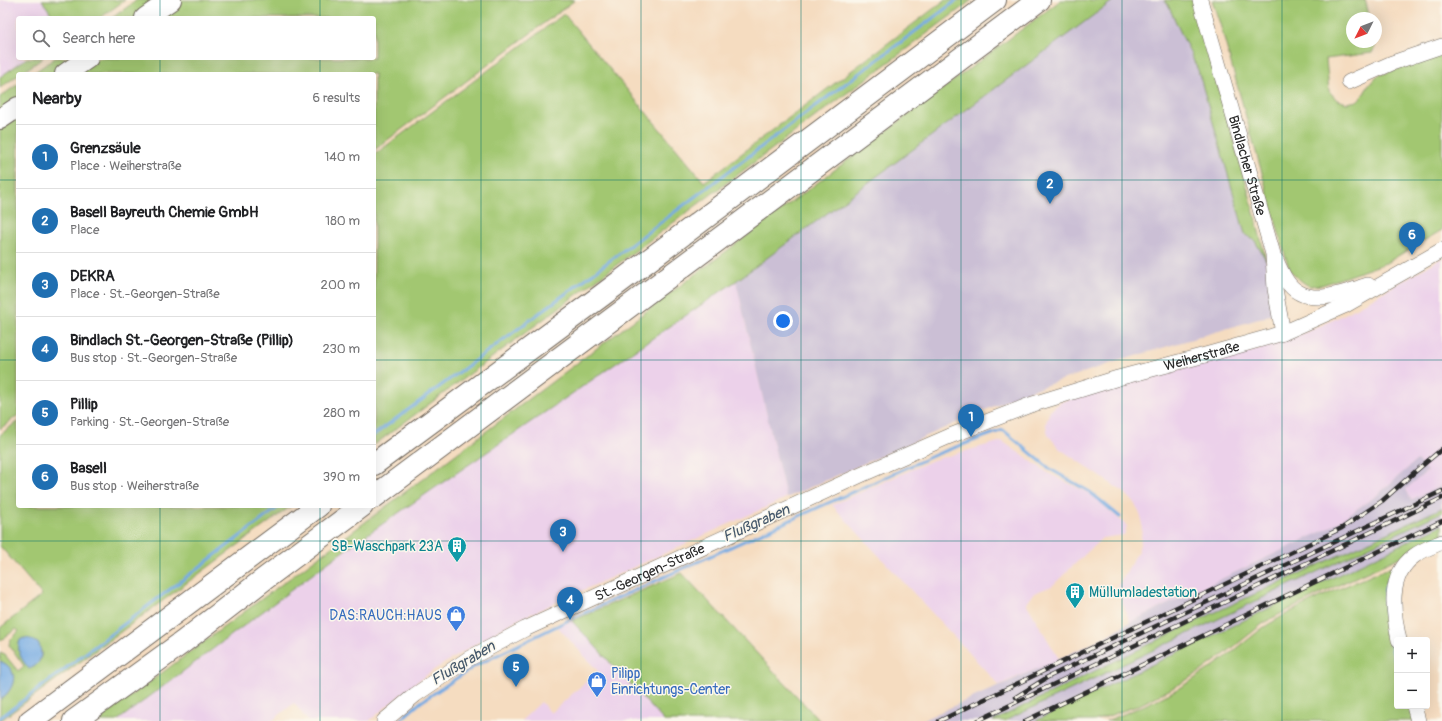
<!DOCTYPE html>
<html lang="en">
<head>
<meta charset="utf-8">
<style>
  :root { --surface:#fff; --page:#f6f6f6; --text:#202124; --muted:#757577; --line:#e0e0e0; --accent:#1f6fb2 }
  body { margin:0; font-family:Pangolin,sans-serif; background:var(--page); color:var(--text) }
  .controls { position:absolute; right:12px; bottom:12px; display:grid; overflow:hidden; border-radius:4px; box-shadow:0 4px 16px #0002 }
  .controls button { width:36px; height:36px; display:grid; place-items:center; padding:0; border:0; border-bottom:1px solid var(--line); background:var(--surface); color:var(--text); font:20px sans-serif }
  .compass { position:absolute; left:1346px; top:12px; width:36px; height:36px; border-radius:50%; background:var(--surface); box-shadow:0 4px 16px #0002; rotate:228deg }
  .you { position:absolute; left:783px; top:321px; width:14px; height:14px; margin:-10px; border:3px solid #fff; border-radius:50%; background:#1a73e8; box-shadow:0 0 0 6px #1a73e833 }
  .badge { display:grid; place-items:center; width:26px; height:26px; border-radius:50%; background:var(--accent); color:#fff; font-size:13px; font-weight:700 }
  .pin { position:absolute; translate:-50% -33px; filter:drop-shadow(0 1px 2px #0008) }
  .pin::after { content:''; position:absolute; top:21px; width:14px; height:12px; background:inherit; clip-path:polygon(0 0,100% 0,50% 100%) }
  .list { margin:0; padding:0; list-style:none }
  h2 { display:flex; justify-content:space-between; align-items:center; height:52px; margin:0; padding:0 16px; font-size:17px }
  h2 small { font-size:13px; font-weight:400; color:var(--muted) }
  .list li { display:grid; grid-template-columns:26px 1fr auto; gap:12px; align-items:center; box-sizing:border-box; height:64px; padding:0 16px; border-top:1px solid var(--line) }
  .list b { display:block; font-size:15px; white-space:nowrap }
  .list p { margin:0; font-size:13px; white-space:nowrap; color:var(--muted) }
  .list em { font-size:13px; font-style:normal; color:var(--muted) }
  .icon { flex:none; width:22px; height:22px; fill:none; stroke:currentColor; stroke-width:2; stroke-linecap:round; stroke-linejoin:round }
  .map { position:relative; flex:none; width:1442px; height:721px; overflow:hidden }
  .search { position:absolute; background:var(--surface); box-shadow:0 4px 16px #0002; left:16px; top:16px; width:360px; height:44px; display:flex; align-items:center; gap:10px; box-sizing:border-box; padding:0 14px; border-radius:4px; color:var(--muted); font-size:15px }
  .panel { position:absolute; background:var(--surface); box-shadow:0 4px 16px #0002; left:16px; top:72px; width:360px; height:436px; border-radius:4px }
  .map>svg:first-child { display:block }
</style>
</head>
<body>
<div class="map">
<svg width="1442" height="721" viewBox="0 0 1442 721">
  <rect width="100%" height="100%" fill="#fbf7ec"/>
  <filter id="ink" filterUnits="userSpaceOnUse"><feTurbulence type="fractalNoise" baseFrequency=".025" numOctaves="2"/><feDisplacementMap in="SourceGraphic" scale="8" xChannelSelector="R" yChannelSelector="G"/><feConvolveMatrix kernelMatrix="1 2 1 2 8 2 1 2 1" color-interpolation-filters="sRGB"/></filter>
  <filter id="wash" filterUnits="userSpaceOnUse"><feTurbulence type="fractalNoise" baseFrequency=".012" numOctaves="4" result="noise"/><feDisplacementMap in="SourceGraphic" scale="16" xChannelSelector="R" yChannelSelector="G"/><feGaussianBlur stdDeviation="0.9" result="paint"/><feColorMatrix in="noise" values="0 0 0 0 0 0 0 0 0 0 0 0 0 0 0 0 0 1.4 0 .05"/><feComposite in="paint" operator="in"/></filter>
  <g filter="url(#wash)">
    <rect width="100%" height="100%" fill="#f5dcc0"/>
    <path fill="#ecd1ea" d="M0,0h42l12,18h-36v40h9l-27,19z
      M1442,258v227l-31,15 -5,-11 21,-18 -10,-11 -41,36 -49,33 -197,93 -13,-33 21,-38 3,-10 1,-21 -4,-11 -6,-9 -7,-7 -65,-44 -12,-14 -2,-10 1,-6 3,-8 11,-9 57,-18 106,-26 32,-8 35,-12 26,-10 32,-16z
      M736,281l50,217 -273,124 -36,21 -42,26 -25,18 -41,34h-61l-14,-18 -22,18h-155l229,-172z
      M1002,441l46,32 42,21 37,32 -3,9 -22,3 -50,48 -18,7 -8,10 33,56 -60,26 -167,-180 101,-45z
      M572,621l92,100h-143l20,-19 10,11 47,-42 -40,-44z"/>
    <path fill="#cbbfd5" d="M1114,0h50l4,5 30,65 47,164 10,7 11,19 6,44 -1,10 -9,4 -147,44 -89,30 -240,106 -50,-217z
      M1417,460l10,11 -21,18 5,11 31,-15v40l-407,196h-115l139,-62 45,-22 26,-15 197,-93 49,-33z"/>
    <path fill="#a2c771" stroke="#66794e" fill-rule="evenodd" d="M42,0h83l-25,18h-46z
      M137,0h23l-26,18h-22z
      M182,0h393l-201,150v-76h-298l23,-16h275v-40h-218z
      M945,0h27l-381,284 -217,161v-290l190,-141 140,168z
      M1061,0h53l-378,281 -390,268 -229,172h-20l243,-180z
      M1164,0h29l58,200 15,60 -11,-19 -10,-7 -47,-164 -30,-65z
      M1212,0h153l5,18h-18v24h23v5l-3,6 -46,6 3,32 8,9 10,3 10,-2 6,-6 6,-10 8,-9 65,-22v176l-56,33 -64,22 -13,1 -5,-3 -9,-7 -5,-6 -3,-8 -67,-238z
      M27,58h16l-23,16h-2v1l-18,13v-11z
      M55,58h22l-23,16h-22z
      M18,84v15l-18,13v-15z
      M18,115v300l-18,14v-302z
      M18,421v85h273l-291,215v-21c15,-11 21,-30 0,-39v-8l5,2 13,16 6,-5 -15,-21 1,-5 9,-9 -3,-2 -16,12v-13l42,-33 -42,-49v-111zM24,638l18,14 -2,8 -6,7c-11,-6 -19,-12 -14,-27z
      M1442,508v4l-437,209h-12l212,-104z
      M1442,525v13l-99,45 -67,33 -11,6 -39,31 -26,19 -31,18 -32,16 -43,15h-59z
      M1396,565l3,1 -7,62 5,22v56h13l4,15h-308c33,-13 67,-27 97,-48 15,-9 28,-20 42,-31 8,-6 15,-13 24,-18 39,-24 84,-41 127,-59z
      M682,573l138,148h-156l-92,-100z"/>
    <path fill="#76abe3" stroke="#506b87" d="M24,638l7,1 8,5c4,11 2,21 -10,25 -7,-9 -13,-17 -9,-29z
      M0,661c21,9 15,28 0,39z"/>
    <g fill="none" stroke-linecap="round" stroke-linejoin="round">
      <path stroke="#76abe3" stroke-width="3" d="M374,435l202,-149 381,-286
        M1391,575c-2,5 -5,10 -6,15 -3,18 7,60 12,79
        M0,718l280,-212
        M399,721l22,-19 54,-36 98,-48 364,-164 66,-24 47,39 40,23 30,25"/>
    </g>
  </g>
  <g filter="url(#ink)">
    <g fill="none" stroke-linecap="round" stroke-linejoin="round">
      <defs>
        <g id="minor">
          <path id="s1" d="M1200,0l73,254 2,35 8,44"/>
          <path d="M1349,82l43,-19 50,-17"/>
          <path d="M1276,260c3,7 6,14 10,20 19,30 56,13 82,5"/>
          <path d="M1399,640c-6,-28 -12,-64 15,-84 8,-6 19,-10 28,-14"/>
          <path d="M1414,706l4,15"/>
          <path id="s2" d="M384,721l31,-26 53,-36 57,-30 338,-155 87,-38 80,-31 88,-27 91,-24 74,-21 61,-27 98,-56"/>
        </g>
        <path id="major" d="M145,18l26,-18
          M65,74l23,-16
          M0,119l18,-12"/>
        <path id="highway" d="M374,464l227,-168 394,-296
          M374,497l665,-497
          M30,721l288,-215
          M74,721l109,-79 80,-62 99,-74"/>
      </defs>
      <use href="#minor" stroke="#72695f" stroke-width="16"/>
      <use href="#major" stroke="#72695f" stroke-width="22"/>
      <use href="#highway" stroke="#72695f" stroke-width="24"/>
      <use href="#minor" stroke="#fff" stroke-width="15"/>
      <use href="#major" stroke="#fff" stroke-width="20"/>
      <use href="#highway" stroke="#fff" stroke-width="22"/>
      <defs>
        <path id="rail" d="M1016,697l32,-20 394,-186
          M939,721l403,-193 40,-27 35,-31 25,-21
          M977,721l465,-223
          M1025,721l417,-200"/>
      </defs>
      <use href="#rail" stroke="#2b2b2b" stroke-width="4.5"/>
      <use href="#rail" stroke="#fbf7ec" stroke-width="3" stroke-dasharray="9" stroke-linecap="butt"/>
    </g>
  </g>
  <path fill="none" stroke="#0f766e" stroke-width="1" stroke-opacity="0.55" d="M160,0v18M320,0v18M481,0v721M641,0v721M801,0v721M961,0v721M1122,0v721M1282,0v721M160,58v16M320,58v16M0,180h18M374,180h1068M0,360h18M374,360h1068M160,506v215M320,506v215M0,541h1442"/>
  <defs>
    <symbol id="building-pin" viewBox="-11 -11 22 30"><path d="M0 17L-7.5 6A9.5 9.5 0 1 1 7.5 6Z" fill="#0f9aa8" stroke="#fbf7ec"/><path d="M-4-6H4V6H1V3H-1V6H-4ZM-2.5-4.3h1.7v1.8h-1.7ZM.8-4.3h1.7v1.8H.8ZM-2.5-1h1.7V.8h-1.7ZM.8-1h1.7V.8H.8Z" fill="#fff"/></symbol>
    <symbol id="shop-pin" viewBox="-11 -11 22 30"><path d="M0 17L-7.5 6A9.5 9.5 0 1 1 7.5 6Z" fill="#3f7fe0" stroke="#fbf7ec"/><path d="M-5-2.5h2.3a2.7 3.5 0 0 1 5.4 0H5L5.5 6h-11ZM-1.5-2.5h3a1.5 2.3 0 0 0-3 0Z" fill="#fff"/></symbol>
  </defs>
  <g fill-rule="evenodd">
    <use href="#building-pin" x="446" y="535" width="22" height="30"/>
    <use href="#building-pin" x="1064" y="581" width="22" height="30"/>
    <use href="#shop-pin" x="445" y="604" width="22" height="30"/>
    <use href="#shop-pin" x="586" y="670" width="22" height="30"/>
  </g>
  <g text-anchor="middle" stroke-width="3" stroke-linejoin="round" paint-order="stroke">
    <g font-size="14" fill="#2b2b2b" stroke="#fbf7ec">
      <text dy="5" stroke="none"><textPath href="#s1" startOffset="172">Bindlacher Straße</textPath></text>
      <text dy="5" stroke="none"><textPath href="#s2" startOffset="900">Weiherstraße</textPath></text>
      <text dy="5" stroke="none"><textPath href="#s2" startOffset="306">St.-Georgen-Straße</textPath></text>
    </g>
    <g font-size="14" fill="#0d838f" stroke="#fbf7ec" text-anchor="end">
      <text x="443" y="551">SB-Waschpark 23A</text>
      <text x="1089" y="597" text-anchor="start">Müllumladestation</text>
    </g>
    <g font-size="14" fill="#366cbe" stroke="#fbf7ec" text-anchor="end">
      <text x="442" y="620">DAS:RAUCH:HAUS</text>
      <text x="611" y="678" text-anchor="start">Pilipp<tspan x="611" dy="16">Einrichtungs-Center</tspan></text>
    </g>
    <g font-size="15" font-style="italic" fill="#45586b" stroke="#fbf7ec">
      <text transform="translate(756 523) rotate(-24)" y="5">Flußgraben</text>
      <text transform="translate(463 663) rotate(-31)" y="5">Flußgraben</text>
    </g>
  </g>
</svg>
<div class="controls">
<button>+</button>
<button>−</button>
</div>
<svg class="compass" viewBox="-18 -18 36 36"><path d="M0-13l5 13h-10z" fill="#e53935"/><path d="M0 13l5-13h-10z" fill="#757577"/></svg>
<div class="you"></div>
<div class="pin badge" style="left:971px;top:437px">1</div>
<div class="pin badge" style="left:1050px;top:204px">2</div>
<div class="pin badge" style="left:563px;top:552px">3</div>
<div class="pin badge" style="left:570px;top:620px">4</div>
<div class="pin badge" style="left:516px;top:687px">5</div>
<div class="pin badge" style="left:1412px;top:255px">6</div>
<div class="search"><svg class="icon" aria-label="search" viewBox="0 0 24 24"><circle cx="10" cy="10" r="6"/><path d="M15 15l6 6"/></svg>Search here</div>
<section class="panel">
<h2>Nearby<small>6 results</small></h2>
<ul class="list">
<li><span class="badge">1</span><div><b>Grenzsäule</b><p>Place · Weiherstraße</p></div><em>140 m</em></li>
<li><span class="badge">2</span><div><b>Basell Bayreuth Chemie GmbH</b><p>Place</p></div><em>180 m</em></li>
<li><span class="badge">3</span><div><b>DEKRA</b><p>Place · St.-Georgen-Straße</p></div><em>200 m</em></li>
<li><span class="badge">4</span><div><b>Bindlach St.-Georgen-Straße (Pillip)</b><p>Bus stop · St.-Georgen-Straße</p></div><em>230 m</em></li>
<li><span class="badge">5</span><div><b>Pillip</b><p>Parking · St.-Georgen-Straße</p></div><em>280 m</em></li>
<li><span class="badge">6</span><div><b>Basell</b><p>Bus stop · Weiherstraße</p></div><em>390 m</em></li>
</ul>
</section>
</div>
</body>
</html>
